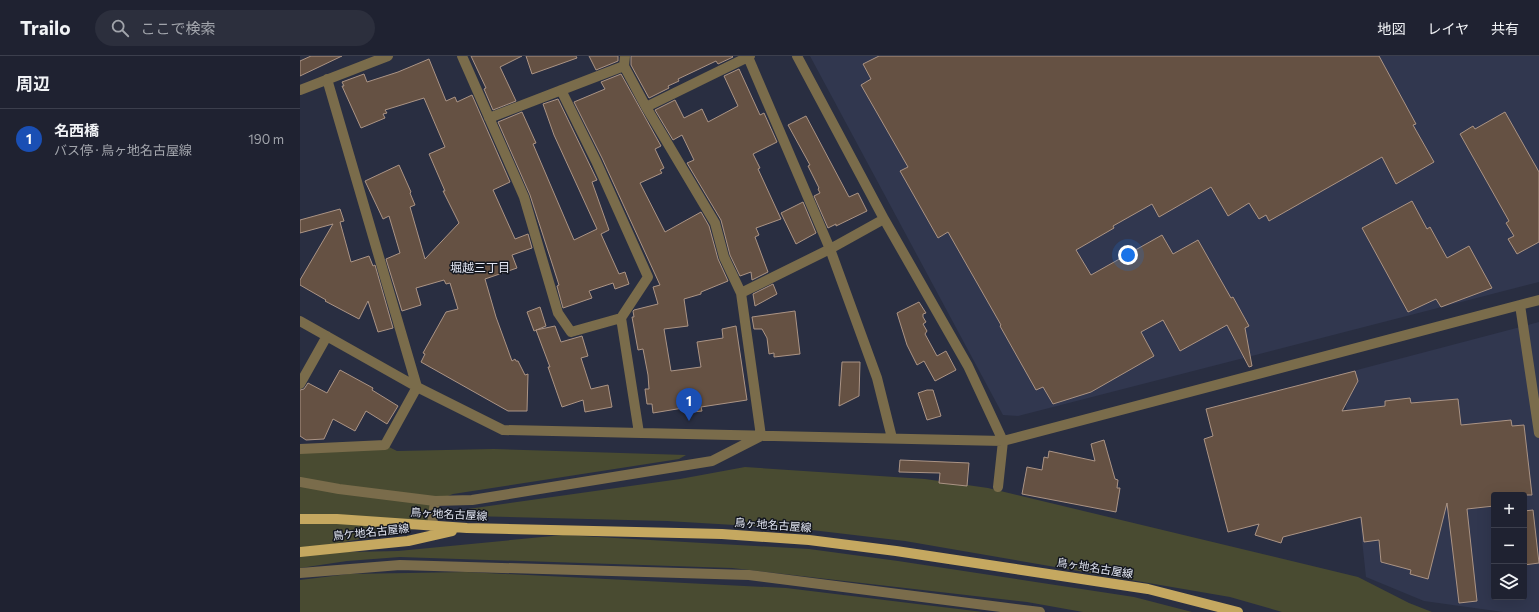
<!DOCTYPE html>
<html lang="ja">
<head>
<meta charset="utf-8">
<style>
  :root { --surface:#1f2231; --page:#2c2f3d; --text:#f1f3f6; --muted:#a1a4ab; --line:#3c3f4d; --accent:#f489f0 }
  body { margin:0; font-family:Commissioner,"Noto Sans JP",sans-serif; background:var(--page); color:var(--text) }
  .controls { position:absolute; right:12px; bottom:12px; display:grid; overflow:hidden; border-radius:4px; box-shadow:0 4px 16px #0002 }
  .controls button { width:36px; height:36px; display:grid; place-items:center; padding:0; border:0; border-bottom:1px solid var(--line); background:var(--surface); color:var(--text); font:20px sans-serif }
  .you { position:absolute; left:828px; top:199px; width:14px; height:14px; margin:-10px; border:3px solid #fff; border-radius:50%; background:#1a73e8; box-shadow:0 0 0 6px #1a73e833 }
  .badge { display:grid; place-items:center; width:26px; height:26px; border-radius:50%; background:var(--accent); color:#fff; font-size:13px; font-weight:700 }
  .pin { position:absolute; translate:-50% -33px; filter:drop-shadow(0 1px 2px #0008) }
  .pin::after { content:''; position:absolute; top:21px; width:14px; height:12px; background:inherit; clip-path:polygon(0 0,100% 0,50% 100%) }
  .list { margin:0; padding:0; list-style:none }
  h2 { display:flex; justify-content:space-between; align-items:center; height:52px; margin:0; padding:0 16px; font-size:17px }
  h2 small { font-size:13px; font-weight:400; color:var(--muted) }
  .list li { display:grid; grid-template-columns:26px 1fr auto; gap:12px; align-items:center; box-sizing:border-box; height:60px; padding:0 16px; border-top:1px solid var(--line) }
  .list b { display:block; font-size:15px; white-space:nowrap }
  .list p { margin:0; font-size:13px; white-space:nowrap; color:var(--muted) }
  .list em { font-size:13px; font-style:normal; color:var(--muted) }
  .icon { flex:none; width:22px; height:22px; fill:none; stroke:currentColor; stroke-width:2; stroke-linecap:round; stroke-linejoin:round }
  .map { position:relative; flex:none; width:1239px; height:556px; overflow:hidden }
  header { display:flex; align-items:center; gap:24px; box-sizing:border-box; height:56px; padding:0 20px; background:var(--surface); border-bottom:1px solid var(--line) }
  header strong { font-size:19px }
  nav { display:flex; gap:22px; margin-inline-start:auto; font-size:14px }
  .search { width:280px; height:36px; background:var(--page); display:flex; align-items:center; gap:10px; box-sizing:border-box; padding:0 14px; border-radius:22px; color:var(--muted); font-size:15px }
  main { display:flex }
  aside { flex:1; background:var(--surface) }
  .map>svg:first-child { display:block }
</style>
</head>
<body>
<header>
<strong>Trailo</strong>
<div class="search"><svg class="icon" aria-label="search" viewBox="0 0 24 24"><circle cx="10" cy="10" r="6"/><path d="M15 15l6 6"/></svg>ここで検索</div>
<nav><a>地図</a><a>レイヤ</a><a>共有</a></nav>
</header>
<main>
<aside>
<h2>周辺<small></small></h2>
<ul class="list">
<li><span class="badge" style="background:#1a4fb4">1</span><div><b>名西橋</b><p>バス停 · 鳥ヶ地名古屋線</p></div><em>190 m</em></li>
</ul>
</aside>
<div class="map">
<svg width="1239" height="556" viewBox="0 0 1239 556">
  <rect width="100%" height="100%" fill="#292e41"/>
  <path fill="#31374f" fill-rule="evenodd" d="M510,0h729v226l-521,134 -15,-1z
    M1239,266v290h-36l-79,-11 -58,-24 -17,-157 -11,-45zM1194,439h30v102h-30z"/>
  <path fill="#494b31" d="M85,389l12,6 97,-2 192,6 -7,4 -226,35 -18,7 -3,25 -132,24v-101z
    M445,411l180,12 63,9 370,89 51,26 23,9h-150l-52,-15 -325,-56 -102,-12 -136,-8 -197,-5 -2,-7 212,-30z
    M263,479l246,14 89,12 236,36 58,15h-109l-56,-10 -295,-34 -332,-11 -53,4 -47,7v-15l98,-2z
    M166,516l320,16 197,24h-683v-32l49,-6z"/>
  <path fill="#655143" stroke="#ab9485" d="M11,0h31l-42,20v-15z
    M171,0h51l-22,11 16,34 -23,9 -9,-21 2,-1z
    M226,0h50l1,2 -45,16z
    M289,0h29v5l-22,9z
    M331,0h101l1,1 -15,7 -2,-3 -38,18 1,2 -11,5 1,2 -20,10 -18,-33z
    M579,0h500l37,68 -3,1 21,37 -38,22 -14,-27 -113,64 -3,-6 -7,4 -10,-16 -21,13 -17,-29 -52,30 -7,-13 -39,22 1,2 -38,22 15,25 71,-40 11,19 25,-14 33,58 2,-1 16,29 -4,2 7,38 -3,1 -22,-42 -47,26 -17,-31 -22,12 13,24 -63,36 -38,12 -10,-17 -7,3 -36,-64 1,-1 -53,-93 -10,6 -38,-67 8,-4 -47,-82 10,-6 -8,-15z
    M129,3l17,42 9,-4 2,5 15,-7 38,87 -17,8 22,49 13,-5 4,14 -20,7 5,13 -32,11 11,38 16,44 3,-2 1,2h2l7,14 3,-1 -1,37h-19l-87,-49 4,-8 -2,-1 23,-41 12,-3 -8,-26 -4,1 -2,-4 -28,8 5,17 -19,6 -16,-52 14,-6 -11,-37 -6,3 -18,-38 34,-16 12,27 -1,1 5,12 -5,2 15,52 34,-36 -16,-32h2l-16,-37 16,-7 -21,-49 -39,12 2,3 -4,1 2,4 -24,10 -19,-42h2l-2,-4 22,-8 3,8 31,-10z
    M439,13l21,46 4,-2 13,29 -24,12 7,14 -2,1 23,50 -25,9 3,7 -4,2 13,35 -16,8 -1,-8 -11,4 -10,-21 -9,-35 -34,-57 7,-3 -12,-25 -9,5 -18,-30 20,-10 9,18 18,-9 6,13 30,-16 -14,-30z
    M321,18l40,72 -6,3 9,19 -4,2 2,3 -22,10 25,49 36,-20 8,14 9,33 10,22 -27,11v2l-17,5 4,27 -24,3 7,42 30,-4 -4,-25 26,-4 -1,-9 14,-3 11,74 -46,7 1,4 -18,2 -1,-5 -30,5 -1,-9h-5l-2,-15h4l-1,-14 -5,-26 -5,1 -6,-33h2l-1,-6 1,-1 24,-6 -5,-17 7,-2 -58,-127 -28,-56 31,-13 -4,-7z
    M258,43l39,81 -5,2 17,48 -8,4 18,40 6,-2 4,12 -14,5 -2,-6 -24,8 3,7 -29,10 -6,-22 2,-1 -29,-90 -32,-73 24,-10 14,31 -3,1 41,96 23,-11 -43,-94 -11,-31z
    M1205,56l34,60v70l-22,12 -9,-15 6,-3 -8,-13 3,-2 -49,-87 13,-8 2,3z
    M506,60l43,81 9,-4 9,18 -31,15v-2l-8,4 -14,-32 6,-3 -2,-4 1,-1 -11,-22 2,-1 -22,-40z
    M1112,145l15,28 3,-2 17,31 22,-12 23,42 -51,19 -5,-8 -28,13 -46,-84z
    M503,146l13,31 -20,11 -15,-31z
    M40,153l4,12 -4,1 11,40 18,-6 4,10 2,-1 18,63 -15,4 -10,-31 -9,18 -34,-18 1,-1 -26,-15v-5l33,-56 -33,9v-13z
    M473,228l4,10 -22,12 -2,-12z
    M619,246l7,11 -3,1v3l3,5 -3,2 4,7 -2,3 12,22 9,-5 10,19 -21,11 -11,-20 -7,4 -10,-20 -10,-32z
    M240,251l6,19 -12,5 -7,-19z
    M495,255l5,43 -26,3v-4l-5,1 -2,-16 -5,-9h-8l-2,-12z
    M255,270l6,16 21,-6 6,20 -7,2 10,31 17,-4 4,22 -27,5 -2,-12 -21,7 -14,-40h2l-14,-37z
    M542,306h18l-1,34 -20,10z
    M40,314l33,18 -1,2 26,16 -11,18 -21,-13 -11,20 -22,-12 -9,20 -18,1 -6,-4v-46l4,-1 4,-6 19,10z
    M1055,315l3,10 -16,30 43,-5v-5l25,-3 1,5 47,-4 3,26 50,-5 1,6 12,-1 8,70h-38v11l-27,3 10,92 -18,2 -12,-100 -19,76 -18,-5 1,-4 -30,-8 -2,-22 -15,2 -3,-25 -78,20 -2,6 -26,-8 4,-11 -31,8 -24,-93 9,-3 -7,-27z
    M627,334h6l8,26 -14,4 -9,-27z
    M804,384l11,39 3,1 -1,8h3l-4,24 -94,-18 5,-27 15,3 2,-13 4,1 1,-7 46,10 -4,-17z
    M600,404l69,3 -2,23 -28,-3 1,-10 -41,-1z
    M1233,454l6,53 -15,2v-54z"/>
  <g fill="none" stroke-linecap="round" stroke-linejoin="round">
    <path stroke="#7a6c4b" stroke-width="10" d="M162,0l62,141 34,116 13,19 50,-14
      M497,0l87,163 84,147 35,75 -5,46
      M448,1l82,192 47,129 15,60
      M0,34l88,-34
      M261,34l35,71 52,116 -27,41 18,115
      M346,51l104,-51
      M189,62l135,-52
      M441,237l89,-44 54,-30
      M1220,249l19,128
      M0,265l117,66 86,43 500,11 536,-141
      M0,328l27,-48
      M0,393l85,-4 32,-58 -90,-308
      M0,426l39,7 96,12 37,-1 240,-39 49,-25 -20,-143 -17,-36 -9,-34 -69,-116 -22,-41 1,-10
      M132,470l3,-25
      M0,517l100,-8 349,10 291,37"/>
    <path stroke="#c5a860" stroke-width="10" d="M0,463h37l130,9 255,6 87,6 87,11 252,38 90,23
      M0,496l108,-11 44,-10"/>
  </g>
  <g text-anchor="middle" stroke-width="3" stroke-linejoin="round" paint-order="stroke">
    <g font-size="11" fill="#e3e7f4" stroke="#14171f">
      <text transform="translate(149 458) rotate(3)" y="4">鳥ヶ地名古屋線</text>
      <text transform="translate(473 469) rotate(4)" y="4">鳥ヶ地名古屋線</text>
      <text transform="translate(71 476) rotate(-6)" y="4">鳥ケ地名古屋線</text>
      <text transform="translate(795 512) rotate(9)" y="4">鳥ヶ地名古屋線</text>
    </g>
    <g font-size="12" fill="#e3e7f4" stroke="#14171f">
      <text x="180" y="216">堀越三丁目</text>
    </g>
  </g>
</svg>
<div class="controls">
<button>+</button>
<button>−</button>
<button><svg class="icon" aria-label="layers" viewBox="0 0 24 24"><path d="M12 4l9 5-9 5-9-5zM3 14l9 5 9-5"/></svg></button>
</div>
<div class="you"></div>
<div class="pin badge" style="left:389px;top:365px;background:#1a4fb4">1</div>
</div>
</main>
</body>
</html>
